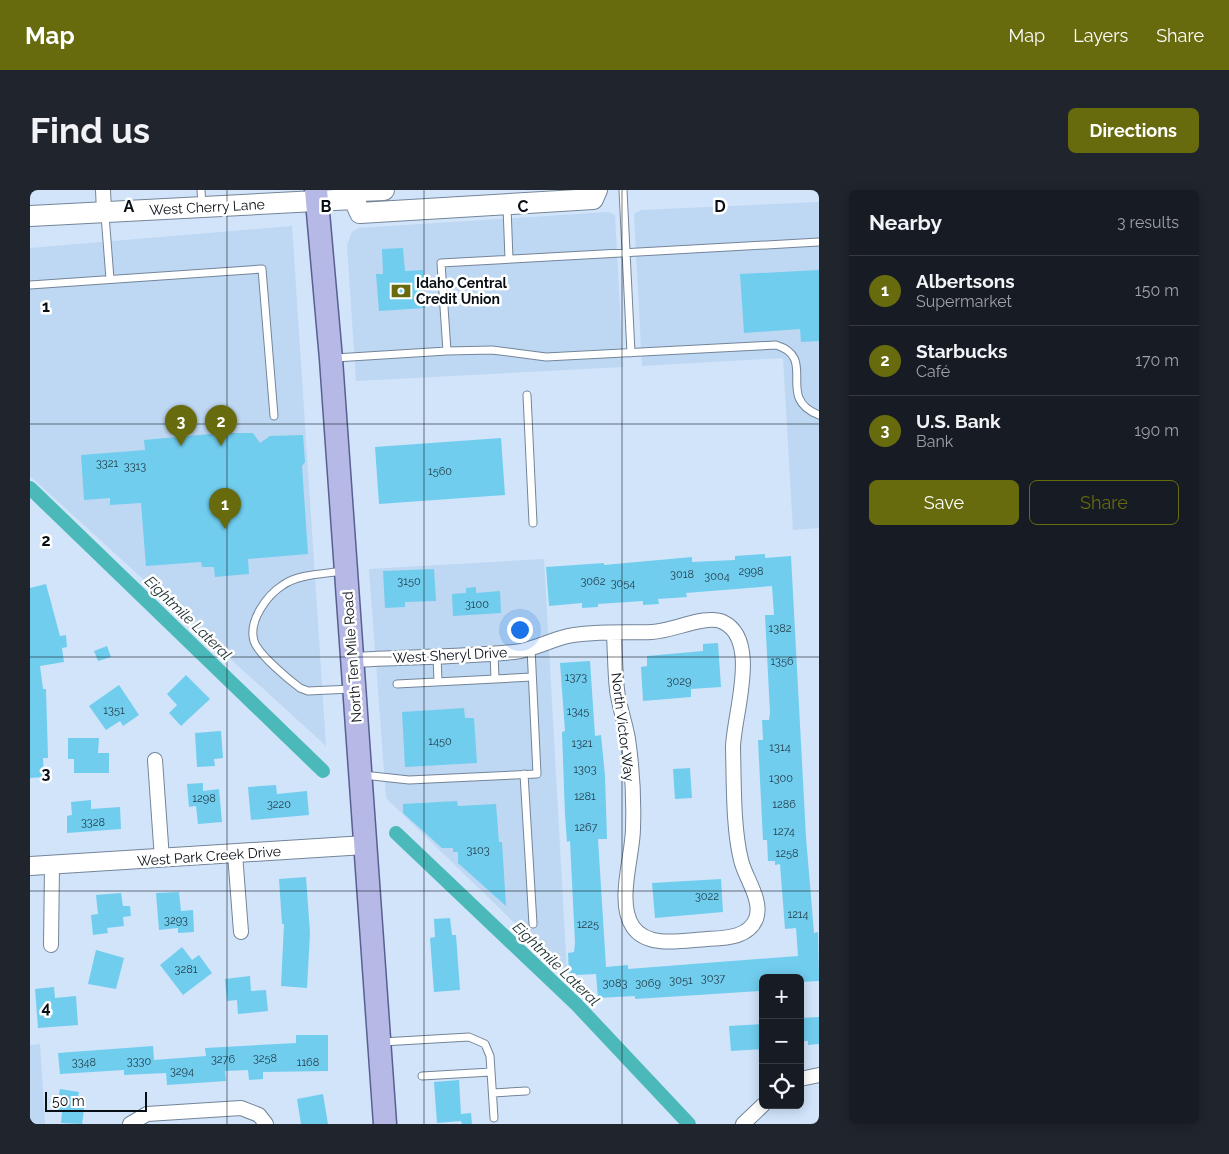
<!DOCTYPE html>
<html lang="en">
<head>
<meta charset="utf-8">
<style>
  :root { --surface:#171b24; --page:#20242c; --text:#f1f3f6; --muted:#9ea1a6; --line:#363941; --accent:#676b0d }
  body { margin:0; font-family:Raleway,sans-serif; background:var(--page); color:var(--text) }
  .controls { position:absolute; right:15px; bottom:15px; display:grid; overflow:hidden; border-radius:8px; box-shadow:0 2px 12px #0003 }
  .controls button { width:45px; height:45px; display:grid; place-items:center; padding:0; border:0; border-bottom:1px solid var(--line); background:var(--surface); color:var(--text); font:25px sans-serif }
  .scale { position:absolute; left:15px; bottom:12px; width:102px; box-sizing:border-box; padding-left:5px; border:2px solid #080e15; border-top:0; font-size:14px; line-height:18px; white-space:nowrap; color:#080e15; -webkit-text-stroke:4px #fff; paint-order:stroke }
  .you { position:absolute; left:489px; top:439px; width:18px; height:18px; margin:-12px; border:4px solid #fff; border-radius:50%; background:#1a73e8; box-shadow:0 0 0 8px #1a73e833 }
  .badge { display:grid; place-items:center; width:32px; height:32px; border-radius:50%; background:var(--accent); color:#fff; font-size:16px; font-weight:700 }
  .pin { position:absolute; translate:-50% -41px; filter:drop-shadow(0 1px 2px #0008) }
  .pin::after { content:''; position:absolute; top:26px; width:18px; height:15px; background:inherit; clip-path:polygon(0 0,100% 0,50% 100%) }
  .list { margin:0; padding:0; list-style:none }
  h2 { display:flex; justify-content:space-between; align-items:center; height:65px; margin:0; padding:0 20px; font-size:21px }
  h2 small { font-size:16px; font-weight:400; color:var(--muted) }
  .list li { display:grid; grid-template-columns:32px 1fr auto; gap:15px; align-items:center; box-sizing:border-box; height:70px; padding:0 20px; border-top:1px solid var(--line) }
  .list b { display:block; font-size:19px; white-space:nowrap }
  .list p { margin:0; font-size:16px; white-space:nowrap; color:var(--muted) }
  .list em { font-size:16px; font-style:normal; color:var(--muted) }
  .actions { display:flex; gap:10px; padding:15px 20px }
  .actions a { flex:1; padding:11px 0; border:1px solid var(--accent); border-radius:8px; text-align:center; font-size:18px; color:var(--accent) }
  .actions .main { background:var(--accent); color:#fff }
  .icon { flex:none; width:28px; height:28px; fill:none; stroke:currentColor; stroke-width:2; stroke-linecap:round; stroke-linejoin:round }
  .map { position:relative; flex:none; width:789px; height:934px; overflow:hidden; border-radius:8px }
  header { display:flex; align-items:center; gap:30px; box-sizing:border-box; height:70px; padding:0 25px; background:var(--accent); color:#fff }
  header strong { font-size:24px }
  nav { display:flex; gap:28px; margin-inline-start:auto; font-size:18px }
  .intro { display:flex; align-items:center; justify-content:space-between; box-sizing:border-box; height:120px; padding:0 30px }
  h1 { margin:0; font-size:35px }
  .button { padding:12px 22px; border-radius:8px; background:var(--accent); color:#fff; font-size:18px; font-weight:700 }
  main { display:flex; gap:30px; padding:0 30px }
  aside { flex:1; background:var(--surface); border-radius:8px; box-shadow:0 2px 12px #0003 }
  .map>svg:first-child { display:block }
</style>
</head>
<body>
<header>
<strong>Map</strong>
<nav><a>Map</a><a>Layers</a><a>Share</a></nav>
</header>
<div class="intro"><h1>Find us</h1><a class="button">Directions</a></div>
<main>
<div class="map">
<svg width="789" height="934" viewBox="0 0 789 934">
  <rect width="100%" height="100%" fill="#d1e4fa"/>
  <path fill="#bed7f2" d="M789,12v326l-26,2 -10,-172 -141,8 -8,-152 7,-4z
    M578,22l7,3 8,152 -267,14 -9,-136 5,-13 6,-4z
    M262,36l34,520 -296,-270v-228z
    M514,369l23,415 -181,-176 -17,-229z
    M10,854l5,80h-15v-79z"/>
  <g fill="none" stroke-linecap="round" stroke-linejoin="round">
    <path stroke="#4bb9ba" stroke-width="14" d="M0,298l293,283
      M366,643l181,172 112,119"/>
  </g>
  <path fill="#71cdee" d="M373,58l2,23 18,-1 2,38 -46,3 -3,-37h7l-1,-25z
    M789,80v71l-18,1 -1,-13 -56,4 -4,-59z
    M191,243h32l7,10 10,-7 33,-1 2,27 -3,4 6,88 -60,5 1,15 -34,3 -1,-10h-12l-1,-5 -55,4 -5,-63 -31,2v-7l-26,2 -3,-45 64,-5 -1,-10z
    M471,248l4,57 -126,9 -4,-57z
    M735,364v4l26,-2 15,281 8,96 4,-1 1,49 -19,1v-4h-41l1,13 -125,8v-3l-37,2 -2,-24 -20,1 -1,-2h-6l-1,-20 6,-1 1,-9 -5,-102 -3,1 -2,-27 -3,-83 3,-1 -5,-68 30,-2 5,75 6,-1 4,41 2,63h-9l8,128 22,-2v4l170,-13 -2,-28 -11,1 -5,-65 -5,1v-4h-7l-1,-21h-4l-5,-100h5l-1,-20h7l1,-7 -5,-98h9l-2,-29 -86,7 1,4 -29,2 1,5 -16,1v-4l-45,3v3l-16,1v-5l-33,3 -3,-39 58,-4v2l88,-8v5l43,-2v-4z
    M404,379l2,32 -31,1v5l-20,1 -2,-37z
    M16,394l14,52 6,-1 1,12 -5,1 2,14 -24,4 3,23h3l2,69h-5l1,19 -14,1v-190z
    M446,397v6l24,-2 1,22 -48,3 -1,-22 14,-1v-5z
    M688,453l3,44 -30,2v8l-48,4 -2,-34 6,-1v-10l56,-5v-7z
    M77,456l4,11 -13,4 -4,-10z
    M156,485l24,24 -29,27 -12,-13 8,-8 -10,-11z
    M89,495l20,30 -16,11 -3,-5 -14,9 -17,-24z
    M434,518l1,10h9l3,45 -72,4 -3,-55z
    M191,541l2,27 -9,1 1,7 -18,1 -2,-34z
    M38,548h31l-1,15h11v20h-35v-14h-6z
    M660,578l2,30 -17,1 -2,-30z
    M173,593v8l16,-2 3,33 -24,2 -2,-18 -7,1 -2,-23z
    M246,595l1,9 30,-3 2,24 -58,5 -3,-33z
    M61,610v9l29,-2 1,22 -54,4v-17l5,-1 -1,-13z
    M427,611l1,5 38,-2 3,38h3l4,64 -48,-43v-11h-5v-4h-11l-39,-35v-9z
    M276,687l4,56 -3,55 -26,-2 3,-62h-2l-3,-45z
    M691,689l2,33 -68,6 -3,-35z
    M149,702l2,19 12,-1 1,22 -16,1v-5l-19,2 -3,-37z
    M91,703l2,13h7l1,10 -8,1 1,9 -17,2 1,5 -15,2 -2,-20 7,-1 -2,-19z
    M420,728l2,17h4l4,55 -26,2 -4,-54 5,-1 -1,-18z
    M152,757l10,13 7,-5 13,18 -29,22 -23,-30z
    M66,760l28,8 -8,31 -28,-5z
    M220,786l1,15 15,-1 2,21 -30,3 -1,-14 -10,1 -2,-22z
    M24,797l1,11 21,-2 2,29 -40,3 -3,-39z
    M789,827v27l-11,1v-4h-8v-23z
    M733,834v25l-32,2 -2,-25z
    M266,845h32v36l-65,1v7l-14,1 -1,-10 -23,1 1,10 -59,4 -1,-12 -42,2v-5l-64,4 -2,-21 95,-7 1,14 52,-4 -1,-8 91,-5z
    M429,890l2,34 10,-1 1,11h-10l-1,-3 -24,2 -3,-41z
    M30,899l19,3 -2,10 8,1 -3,21 -21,-1 1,-11 -6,-1z
    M293,904l5,30h-27l-4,-25z"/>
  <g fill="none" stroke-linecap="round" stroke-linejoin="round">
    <defs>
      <path id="service" d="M171,0l1,14
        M593,0l8,163
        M477,17l2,52
        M75,25l5,64
        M0,95l232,-16 12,147
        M417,161l45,-1 54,7 230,-12c43,13 -2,53 43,70
        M305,168l112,-7 -6,-88 378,-21
        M497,205l6,128
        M313,381c-18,3 -45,3 -60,14 -16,10 -35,36 -29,56 4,13 34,38 46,47l8,3 44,-2
        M464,463l1,26
        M407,466l1,26
        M367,494l135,-7
        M494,584l9,150
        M333,585l46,5 128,-6 -6,-126
        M352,852l87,-5 16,7 5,12 4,62
        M392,886l69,-4
        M463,903l33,-2"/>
      <path id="minor" d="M73,0l1,22
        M322,470c54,-3 108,-3 162,-8 19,-2 36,-12 54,-16 26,-5 57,-3 84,-4 21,-1 54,-18 71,-10 38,18 10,95 10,126 1,34 0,80 8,112 4,18 22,40 15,59 -8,19 -31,19 -49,20 -22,1 -59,10 -74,-12 -17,-25 0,-71 0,-99 1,-28 -1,-61 -5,-89 -3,-17 -9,-33 -11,-49 -2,-19 -2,-38 -3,-56
        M125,570l7,99
        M205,664l6,78
        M21,755l1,-79
        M770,889l19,-4
        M100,934l17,-10 94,-6 18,7 7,9
        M713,934l20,-19"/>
      <path id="tertiary" d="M0,676l335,-21"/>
      <path id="secondary" d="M324,9l6,14 233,-14 4,-9
        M324,9l5,-8 25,-1
        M0,26l324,-17"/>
      <path id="primary" d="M286,0l15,169 54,765"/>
    </defs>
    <use href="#service" stroke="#738599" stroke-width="9"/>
    <use href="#minor" stroke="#738599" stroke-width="16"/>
    <use href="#tertiary" stroke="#738599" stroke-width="20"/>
    <use href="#secondary" stroke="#738599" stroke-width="22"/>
    <use href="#primary" stroke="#595f91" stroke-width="25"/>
    <use href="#service" stroke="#fff" stroke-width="7"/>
    <use href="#minor" stroke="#fff" stroke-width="14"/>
    <use href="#tertiary" stroke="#fff" stroke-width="18"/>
    <use href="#secondary" stroke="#fff" stroke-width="20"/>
    <use href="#primary" stroke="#b6b9e5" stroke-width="22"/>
  </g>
  <path fill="none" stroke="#080e15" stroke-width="1" stroke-opacity="0.55" d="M197,0v934M394,0v934M592,0v934M0,234h789M0,467h789M0,701h789"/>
  <defs>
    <symbol id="bank-bare" viewBox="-9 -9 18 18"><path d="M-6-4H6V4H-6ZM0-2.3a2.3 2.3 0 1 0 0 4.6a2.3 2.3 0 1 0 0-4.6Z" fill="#676b0d" stroke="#fff" stroke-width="2.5" paint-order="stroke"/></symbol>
  </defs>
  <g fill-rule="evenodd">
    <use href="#bank-bare" x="357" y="87" width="28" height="28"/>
  </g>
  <g text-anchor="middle" stroke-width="5" stroke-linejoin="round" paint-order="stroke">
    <g font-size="11" fill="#223e4b">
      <text x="77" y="277">3321</text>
      <text x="105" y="280">3313</text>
      <text x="410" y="285">1560</text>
      <text x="721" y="385">2998</text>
      <text x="652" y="388">3018</text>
      <text x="687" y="390">3004</text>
      <text x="379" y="395">3150</text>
      <text x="563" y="395">3062</text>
      <text x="593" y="397">3054</text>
      <text x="447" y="418">3100</text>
      <text x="750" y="442">1382</text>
      <text x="752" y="475">1356</text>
      <text x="546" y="491">1373</text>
      <text x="649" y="495">3029</text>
      <text x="84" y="524">1351</text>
      <text x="548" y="525">1345</text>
      <text x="410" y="555">1450</text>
      <text x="552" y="557">1321</text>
      <text x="750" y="561">1314</text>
      <text x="555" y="583">1303</text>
      <text x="751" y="592">1300</text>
      <text x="555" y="610">1281</text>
      <text x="174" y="612">1298</text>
      <text x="249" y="618">3220</text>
      <text x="754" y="618">1286</text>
      <text x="63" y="636">3328</text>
      <text x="556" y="641">1267</text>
      <text x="754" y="645">1274</text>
      <text x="448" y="664">3103</text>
      <text x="757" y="667">1258</text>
      <text x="677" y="710">3022</text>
      <text x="768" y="728">1214</text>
      <text x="146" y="734">3293</text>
      <text x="558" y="738">1225</text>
      <text x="156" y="783">3281</text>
      <text x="683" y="792">3037</text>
      <text x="651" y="794">3051</text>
      <text x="585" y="797">3083</text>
      <text x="618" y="797">3069</text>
      <text x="235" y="872">3258</text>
      <text x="193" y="873">3276</text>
      <text x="109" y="875">3330</text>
      <text x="54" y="876">3348</text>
      <text x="278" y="876">1168</text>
      <text x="152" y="885">3294</text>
    </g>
    <g font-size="14" fill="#080e15" stroke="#fff">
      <text transform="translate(177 17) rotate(-3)" y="5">West Cherry Lane</text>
      <text transform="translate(420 465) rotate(-3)" y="5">West Sheryl Drive</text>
      <text transform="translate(322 467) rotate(-94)" y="5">North Ten Mile Road</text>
      <text transform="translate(593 537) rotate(83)" y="5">North Victor Way</text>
      <text transform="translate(179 666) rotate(-4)" y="5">West Park Creek Drive</text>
    </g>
    <g font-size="14" font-weight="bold" fill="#080e15" stroke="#fff" text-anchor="start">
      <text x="386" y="98">Idaho Central<tspan x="386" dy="16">Credit Union</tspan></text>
    </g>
    <g font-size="15" font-style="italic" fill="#192d2d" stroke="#fff">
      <text transform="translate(158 428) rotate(44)" y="5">Eightmile Lateral</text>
      <text transform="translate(526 774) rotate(44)" y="5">Eightmile Lateral</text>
    </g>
  </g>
  <g font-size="16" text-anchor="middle" font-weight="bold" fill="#080e15" stroke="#fff" stroke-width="5" stroke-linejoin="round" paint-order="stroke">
    <text x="99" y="22">A</text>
    <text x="296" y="22">B</text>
    <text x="493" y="22">C</text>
    <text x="690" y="22">D</text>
    <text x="16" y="122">1</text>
    <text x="16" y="356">2</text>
    <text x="16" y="589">3</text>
    <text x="16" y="823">4</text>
  </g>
</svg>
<div class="controls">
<button>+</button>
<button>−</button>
<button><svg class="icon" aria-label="locate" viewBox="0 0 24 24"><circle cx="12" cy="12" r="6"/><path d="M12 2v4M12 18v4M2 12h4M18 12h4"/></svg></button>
</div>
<div class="scale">50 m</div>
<div class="you"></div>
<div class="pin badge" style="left:195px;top:339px">1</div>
<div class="pin badge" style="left:191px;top:256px">2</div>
<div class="pin badge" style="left:151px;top:256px">3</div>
</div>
<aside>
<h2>Nearby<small>3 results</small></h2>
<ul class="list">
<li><span class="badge">1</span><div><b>Albertsons</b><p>Supermarket</p></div><em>150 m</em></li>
<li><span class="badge">2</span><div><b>Starbucks</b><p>Café</p></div><em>170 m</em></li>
<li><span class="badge">3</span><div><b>U.S. Bank</b><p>Bank</p></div><em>190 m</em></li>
</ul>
<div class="actions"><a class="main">Save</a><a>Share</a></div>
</aside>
</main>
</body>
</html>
